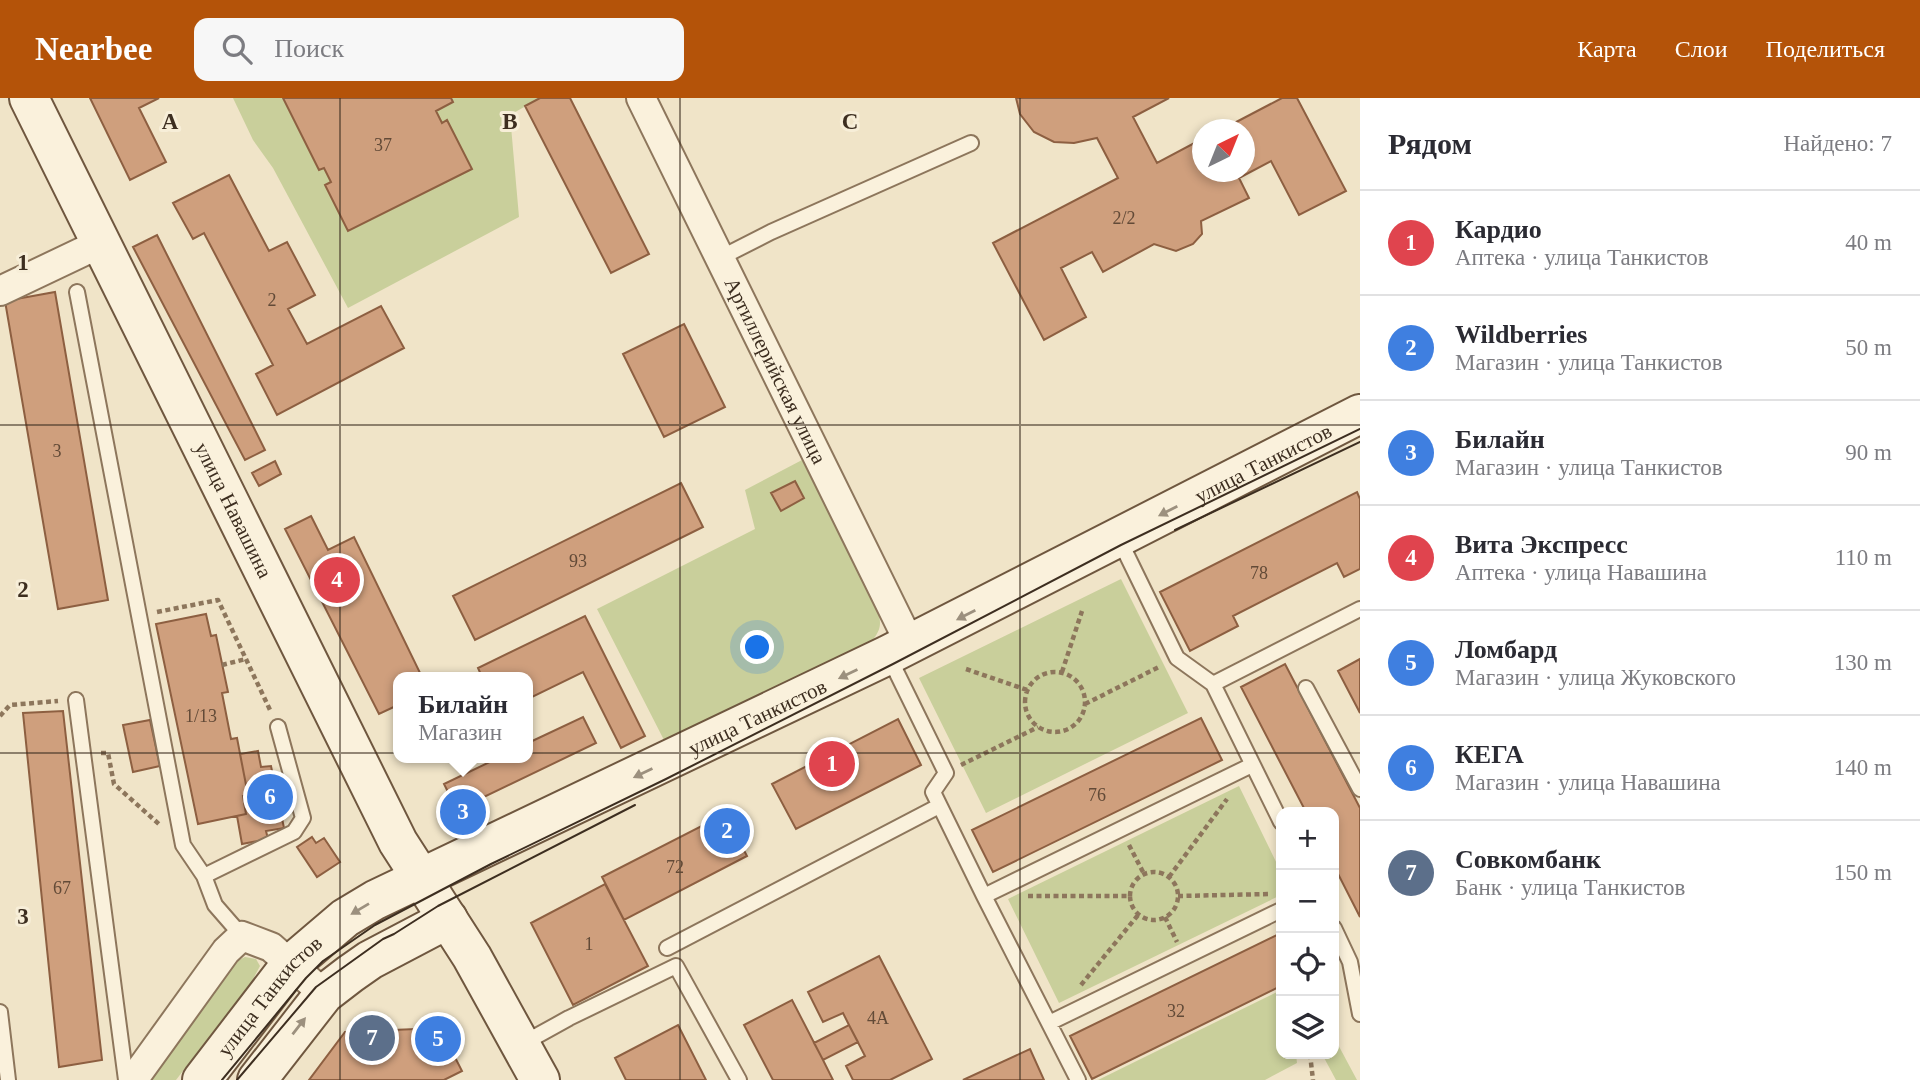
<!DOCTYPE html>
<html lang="ru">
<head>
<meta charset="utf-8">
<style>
  :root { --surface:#fff; --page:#f7f7f7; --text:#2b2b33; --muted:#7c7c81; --line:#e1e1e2; --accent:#b45309 }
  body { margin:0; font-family:"Times New Roman",serif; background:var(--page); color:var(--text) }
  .controls { position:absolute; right:21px; bottom:21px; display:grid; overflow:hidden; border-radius:14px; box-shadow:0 4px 10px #0003 }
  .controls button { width:63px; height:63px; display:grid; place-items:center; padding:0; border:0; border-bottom:2px solid var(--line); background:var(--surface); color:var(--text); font:35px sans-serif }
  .compass { position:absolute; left:1192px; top:21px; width:63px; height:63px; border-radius:50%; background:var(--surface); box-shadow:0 4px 10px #0003; rotate:43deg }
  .you { position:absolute; left:758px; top:550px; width:24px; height:24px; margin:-18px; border:5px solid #fff; border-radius:50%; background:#1a73e8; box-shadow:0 0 0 10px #1a73e833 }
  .badge { display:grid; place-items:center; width:46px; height:46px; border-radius:50%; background:var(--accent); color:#fff; font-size:23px; font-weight:700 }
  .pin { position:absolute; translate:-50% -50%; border:4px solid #fff; box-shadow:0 2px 7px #0006 }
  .popup { position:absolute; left:393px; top:574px; width:140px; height:91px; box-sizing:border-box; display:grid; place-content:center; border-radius:14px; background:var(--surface); filter:drop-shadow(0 2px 5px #0005); font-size:23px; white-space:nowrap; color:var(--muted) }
  .popup b { font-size:26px; color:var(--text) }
  .popup::after { content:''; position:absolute; left:50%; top:100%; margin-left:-14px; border:14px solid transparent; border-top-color:var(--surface) }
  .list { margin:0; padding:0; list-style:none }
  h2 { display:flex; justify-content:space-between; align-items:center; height:91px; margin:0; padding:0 28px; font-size:30px }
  h2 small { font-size:23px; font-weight:400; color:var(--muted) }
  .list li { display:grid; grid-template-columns:46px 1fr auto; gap:21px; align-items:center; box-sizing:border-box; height:105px; padding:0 28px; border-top:2px solid var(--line) }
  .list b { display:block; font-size:26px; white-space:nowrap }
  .list p { margin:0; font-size:23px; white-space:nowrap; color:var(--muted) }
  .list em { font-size:23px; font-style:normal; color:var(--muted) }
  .icon { flex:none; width:38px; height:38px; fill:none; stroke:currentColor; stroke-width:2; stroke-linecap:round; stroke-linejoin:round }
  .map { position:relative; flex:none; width:1360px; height:982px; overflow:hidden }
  header { display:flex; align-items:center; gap:42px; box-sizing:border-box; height:98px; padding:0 35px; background:var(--accent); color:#fff }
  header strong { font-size:33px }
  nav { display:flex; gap:38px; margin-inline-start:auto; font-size:24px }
  .search { width:490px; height:63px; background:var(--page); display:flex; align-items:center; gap:18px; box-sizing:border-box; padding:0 24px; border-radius:14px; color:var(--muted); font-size:26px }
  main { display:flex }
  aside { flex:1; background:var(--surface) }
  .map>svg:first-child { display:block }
</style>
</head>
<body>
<header>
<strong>Nearbee</strong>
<div class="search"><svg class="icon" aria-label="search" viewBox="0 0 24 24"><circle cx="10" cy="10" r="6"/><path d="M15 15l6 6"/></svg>Поиск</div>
<nav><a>Карта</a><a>Слои</a><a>Поделиться</a></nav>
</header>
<main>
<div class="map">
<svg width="1360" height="982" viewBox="0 0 1360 982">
  <rect width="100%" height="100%" fill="#f0e4c8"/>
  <path fill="#c9cf9b" d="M233,0h307l-30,17 9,102 -171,91 -75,-140 -20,-28z
    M802,362l76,152c4,13 2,19 -6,29l-207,101 -68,-133 158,-80 -10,-39z
    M1121,481l67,134 -202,100 -67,-135z
    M1239,688l42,86v23l-222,108 -51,-104z
    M245,859l11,2 4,7 -8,15 -76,99h-32l89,-117z
    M1281,892v64h15l1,9 -32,17h-167z
    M1334,941h1l22,41h-21l-14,-26h12z"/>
  <path fill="#cf9f7d" stroke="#8d5f41" stroke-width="2" d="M90,0h69l-20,10 27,54 -36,18z
    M283,0h168l2,4 -17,9 6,12 5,-3 25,49 -124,62 -23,-46 6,-3 -7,-14 -5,2z
    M540,0h30l79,156 -38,19 -86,-167z
    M1016,0h153l-36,19 24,46 45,-24v33h42v-42h-23l61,-32h15l49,93 -47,24 -28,-54 -32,17 10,20 -48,23 1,13 -9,10 -17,7 -22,-7 -51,28 -11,-20 -31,16 25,49 -42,23 -51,-97 125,-65 -21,-40 -23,5 -20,-1 -20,-10 -14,-18z
    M229,77l40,76 18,-9 28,53 -27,14 19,35 74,-38 23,42 -127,67 -21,-41 17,-9 -69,-132 -11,6 -20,-36z
    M157,137l108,215 -20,10 -112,-213z
    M55,194l53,308 -50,9 -53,-308z
    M684,226l41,83 -61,30 -41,-83z
    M275,363l6,13 -22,12 -7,-13z
    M795,383l9,17 -23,13 -10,-18z
    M681,385l22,44 -228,113 -22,-44z
    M1357,394l3,7v70l-16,8 -7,-14 -104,53 5,10 -48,25 -30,-59z
    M311,418l17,34 26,-13 68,140h-24v28l-19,9 -94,-185z
    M206,516l5,22 5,-1 12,57 -6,1 9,46 6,-1 11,57 -5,1 3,18 -48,10 -42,-200z
    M585,518l60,120 -24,12 -38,-76 -55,27v-22h-46l-4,-9z
    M1360,561v54l-22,-42z
    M1285,566l75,144v109l-26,-51v-54h-28l-65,-125z
    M63,613l39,349 -43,7 -36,-354z
    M583,619l13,26 -139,67 -13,-26 54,-26h30v-15z
    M1201,620l21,42 -229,112 -21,-42z
    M898,621l23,46 -125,64 -24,-45z
    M150,622l10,46 -27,6 -10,-47z
    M258,653l3,16 10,-1 13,62 -18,3 2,8 -26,5 -5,-28 9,-2 -3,-18 5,-1 -8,-41z
    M725,716l22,42 -123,64 -22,-43z
    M312,739l4,6 8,-5 16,24 -23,15 -20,-30z
    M605,786l43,82 -75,39 -42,-82z
    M1281,835v53l-189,93 -22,-43z
    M879,858l53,103 -42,21h-37l-7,-14 19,-10 -16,-31 -6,-12 -20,9 -15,-30z
    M792,902l31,60 10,20h-60l-29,-55z
    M678,927l28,55h-80l-11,-22z
    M849,927l9,17 -35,18 -9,-17z
    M440,930l22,43 -18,9h-135l36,-48z
    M1030,951l14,31h-81z"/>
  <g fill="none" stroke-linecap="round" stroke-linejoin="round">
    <defs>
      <path id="lane" d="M720,160l51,-26 200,-89
        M77,194l106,553 21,31 11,29 27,31
        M1119,441l58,119 36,26 68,138
        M889,559l57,116 -13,19 51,104 94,184
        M1213,586l147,-75
        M1306,590l54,101
        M76,602l50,380
        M204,778l90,-44 9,-14 -25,-91
        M984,798l268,-131
        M1334,830l16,34 10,52
        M667,850l272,-142
        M0,914l8,68
        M1049,925l232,-113
        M522,946l47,-26 107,-52 63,114"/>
      <g id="street">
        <path id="s1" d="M641,0l269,546"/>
        <path d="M0,193l101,-48"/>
        <path d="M133,982l93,-129 16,-15 29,11 53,47"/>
      </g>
      <g id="secondary">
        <path id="s2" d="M29,0l369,744 74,115 68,123"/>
        <path id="s3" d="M202,982l89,-116 54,-46 30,-18 513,-245 472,-241"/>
        <path d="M257,982l67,-86 26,-20 20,-14 78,-41"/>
      </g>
    </defs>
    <use href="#lane" stroke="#8d765c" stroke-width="18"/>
    <use href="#street" stroke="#8d765c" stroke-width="32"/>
    <use href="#secondary" stroke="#6f573f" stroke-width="42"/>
    <path stroke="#8d765c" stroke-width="4.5" stroke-dasharray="5 3.5" stroke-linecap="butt" d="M157,514l61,-12 53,112
      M222,567l24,-6
      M966,571l61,21
      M1062,574l20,-61
      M1025 604a30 30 0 1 1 60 0a30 30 0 1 1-60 0Z
      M1085,606l76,-38
      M0,618l10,-11 48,-4
      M101,655h7l6,31 46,41
      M961,667l77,-38
      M1129,747l15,29
      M1130 798a24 24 0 1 1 48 0a24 24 0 1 1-48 0Z
      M1169,779l58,-78
      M1028,798h101
      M1178,798l92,-2
      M1165,819l12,25
      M1081,887l57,-70
      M1310,956l3,26"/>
    <use href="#lane" stroke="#faf1dc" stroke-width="14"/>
    <use href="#street" stroke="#faf1dc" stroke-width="28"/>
    <use href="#secondary" stroke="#faf1dc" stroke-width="38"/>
    <path stroke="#3d2e20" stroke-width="2" d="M1175,432l185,-88
      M222,982l84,-102 17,-17 52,-36 116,-61 175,-85 227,-115 228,-119 239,-116
      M237,982l79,-93 67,-48 11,-5 44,-28 197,-101"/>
  </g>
  <defs><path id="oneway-solid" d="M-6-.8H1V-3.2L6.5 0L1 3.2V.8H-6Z" transform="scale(1.75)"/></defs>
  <g fill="#9c907e">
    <use href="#oneway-solid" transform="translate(1168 413) rotate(153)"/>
    <use href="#oneway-solid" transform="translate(966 517) rotate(153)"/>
    <use href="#oneway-solid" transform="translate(848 576) rotate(154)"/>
    <use href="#oneway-solid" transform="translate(643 675) rotate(154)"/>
    <use href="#oneway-solid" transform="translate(360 811) rotate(149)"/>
    <use href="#oneway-solid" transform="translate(299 928) rotate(-52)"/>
  </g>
  <path fill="none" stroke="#3d2e20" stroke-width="2" stroke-opacity="0.55" d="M340,0v982M680,0v982M1020,0v982M0,327h1360M0,655h1360"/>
  <g text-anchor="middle" stroke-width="6" stroke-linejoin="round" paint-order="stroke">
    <g font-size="18" fill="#624a37">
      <text x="383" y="53">37</text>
      <text x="1124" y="126">2/2</text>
      <text x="272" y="208">2</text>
      <text x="57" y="359">3</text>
      <text x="578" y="469">93</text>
      <text x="1259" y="481">78</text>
      <text x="201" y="624">1/13</text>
      <text x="1097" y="703">76</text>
      <text x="675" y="775">72</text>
      <text x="62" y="796">67</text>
      <text x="589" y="852">1</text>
      <text x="1176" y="919">32</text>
      <text x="878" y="926">4А</text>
    </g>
    <g font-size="21" fill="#3d2e20" stroke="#f7eed8">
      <text dy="7" stroke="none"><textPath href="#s1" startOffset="304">Артиллерийская улица</textPath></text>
      <text dy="7" stroke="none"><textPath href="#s3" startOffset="1242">улица Танкистов</textPath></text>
      <text dy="7" stroke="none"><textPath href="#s2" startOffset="460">улица Навашина</textPath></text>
      <text dy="7" stroke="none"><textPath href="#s3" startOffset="676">улица Танкистов</textPath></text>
      <text dy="7" stroke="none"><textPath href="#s3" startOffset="108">улица Танкистов</textPath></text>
    </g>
  </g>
  <g font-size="23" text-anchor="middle" font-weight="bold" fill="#3d2e20" stroke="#f7eed8" stroke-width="6" stroke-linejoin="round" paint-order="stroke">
    <text x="170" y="31">A</text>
    <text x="510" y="31">B</text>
    <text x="850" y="31">C</text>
    <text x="23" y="172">1</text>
    <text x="23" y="499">2</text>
    <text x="23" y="826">3</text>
  </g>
</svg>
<div class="controls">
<button>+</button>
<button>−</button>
<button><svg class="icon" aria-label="locate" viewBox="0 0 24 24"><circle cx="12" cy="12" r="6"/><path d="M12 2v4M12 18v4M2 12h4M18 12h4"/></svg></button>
<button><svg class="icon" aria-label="layers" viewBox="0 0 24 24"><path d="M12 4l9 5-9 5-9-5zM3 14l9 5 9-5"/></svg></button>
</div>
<svg class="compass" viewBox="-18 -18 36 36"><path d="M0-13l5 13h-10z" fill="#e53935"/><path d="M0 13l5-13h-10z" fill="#7c7c81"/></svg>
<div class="you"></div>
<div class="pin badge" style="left:832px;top:666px;background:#e0444e">1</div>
<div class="pin badge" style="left:727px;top:733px;background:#3f7fe0">2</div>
<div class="pin badge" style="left:463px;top:714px;background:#3f7fe0">3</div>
<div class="popup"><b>Билайн</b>Магазин</div>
<div class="pin badge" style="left:337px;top:482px;background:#e0444e">4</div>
<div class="pin badge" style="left:438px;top:941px;background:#3f7fe0">5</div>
<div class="pin badge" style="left:270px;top:699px;background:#3f7fe0">6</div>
<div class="pin badge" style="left:372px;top:940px;background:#5c6f8a">7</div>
</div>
<aside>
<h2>Рядом<small>Найдено: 7</small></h2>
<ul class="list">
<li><span class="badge" style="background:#e0444e">1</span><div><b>Кардио</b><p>Аптека · улица Танкистов</p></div><em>40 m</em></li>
<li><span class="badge" style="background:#3f7fe0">2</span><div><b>Wildberries</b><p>Магазин · улица Танкистов</p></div><em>50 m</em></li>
<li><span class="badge" style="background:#3f7fe0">3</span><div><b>Билайн</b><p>Магазин · улица Танкистов</p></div><em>90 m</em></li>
<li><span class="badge" style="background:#e0444e">4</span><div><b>Вита Экспресс</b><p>Аптека · улица Навашина</p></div><em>110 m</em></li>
<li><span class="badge" style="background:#3f7fe0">5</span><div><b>Ломбард</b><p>Магазин · улица Жуковского</p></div><em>130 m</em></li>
<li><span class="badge" style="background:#3f7fe0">6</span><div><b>КЕГА</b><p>Магазин · улица Навашина</p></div><em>140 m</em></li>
<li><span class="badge" style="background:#5c6f8a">7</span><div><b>Совкомбанк</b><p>Банк · улица Танкистов</p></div><em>150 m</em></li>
</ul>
</aside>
</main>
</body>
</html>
